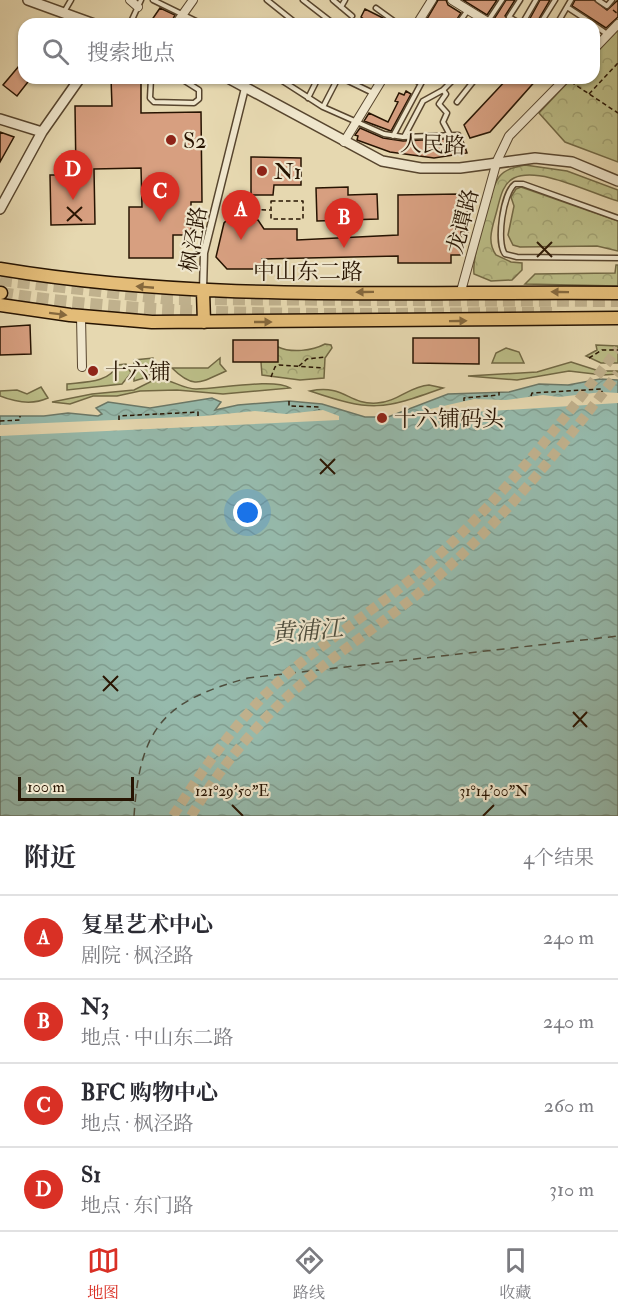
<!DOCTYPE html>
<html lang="zh">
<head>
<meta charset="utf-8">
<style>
  :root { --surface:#fff; --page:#f2f2f3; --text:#2b2b33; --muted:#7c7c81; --line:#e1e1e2; --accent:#d93025 }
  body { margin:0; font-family:"IM FELL Double Pica","Noto Serif SC",serif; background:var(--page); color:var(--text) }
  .scale { position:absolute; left:18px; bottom:15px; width:116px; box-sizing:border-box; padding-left:6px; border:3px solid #271402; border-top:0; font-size:16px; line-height:21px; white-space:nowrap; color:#271402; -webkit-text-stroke:4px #efe6cc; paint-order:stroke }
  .you { position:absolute; left:248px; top:513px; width:21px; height:21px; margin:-15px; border:4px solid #fff; border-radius:50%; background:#1a73e8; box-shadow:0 0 0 9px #1a73e833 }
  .badge { display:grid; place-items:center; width:39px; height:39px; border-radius:50%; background:var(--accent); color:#fff; font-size:20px; font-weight:700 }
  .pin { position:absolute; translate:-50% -50px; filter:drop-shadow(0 2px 3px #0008) }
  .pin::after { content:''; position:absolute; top:32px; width:21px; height:18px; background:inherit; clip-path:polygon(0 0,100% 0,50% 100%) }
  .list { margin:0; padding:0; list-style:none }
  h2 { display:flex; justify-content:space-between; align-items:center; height:78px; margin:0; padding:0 24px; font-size:26px }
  h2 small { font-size:20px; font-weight:400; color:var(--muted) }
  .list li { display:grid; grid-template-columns:39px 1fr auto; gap:18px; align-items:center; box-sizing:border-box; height:84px; padding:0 24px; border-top:2px solid var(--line) }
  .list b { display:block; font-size:22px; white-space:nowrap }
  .list p { margin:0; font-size:20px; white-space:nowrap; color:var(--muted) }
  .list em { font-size:20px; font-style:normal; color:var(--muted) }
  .icon { flex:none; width:33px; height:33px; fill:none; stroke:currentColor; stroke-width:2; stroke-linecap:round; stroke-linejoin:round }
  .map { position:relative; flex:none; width:618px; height:816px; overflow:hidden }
  .search { position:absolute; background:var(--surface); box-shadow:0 2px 4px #0004; left:18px; right:18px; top:18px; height:66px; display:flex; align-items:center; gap:15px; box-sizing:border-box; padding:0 21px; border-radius:18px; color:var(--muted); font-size:22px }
  .sheet { height:414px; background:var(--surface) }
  nav { display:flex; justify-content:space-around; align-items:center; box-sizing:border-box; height:84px; border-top:2px solid var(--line); background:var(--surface); font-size:16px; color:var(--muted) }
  nav a { display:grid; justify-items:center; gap:3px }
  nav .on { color:var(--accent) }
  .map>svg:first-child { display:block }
</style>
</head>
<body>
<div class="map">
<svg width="618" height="816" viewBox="0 0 618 816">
  <defs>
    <pattern id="forest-crowns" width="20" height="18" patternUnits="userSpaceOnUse" patternTransform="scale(1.5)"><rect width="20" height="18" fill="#bbbd87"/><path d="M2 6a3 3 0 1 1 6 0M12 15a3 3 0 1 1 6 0" fill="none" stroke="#a1a273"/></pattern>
    <pattern id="water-waves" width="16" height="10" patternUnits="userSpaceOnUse" patternTransform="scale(1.5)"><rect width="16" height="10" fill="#96baac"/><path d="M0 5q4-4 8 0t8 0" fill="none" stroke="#819f92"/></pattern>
  </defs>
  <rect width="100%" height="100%" fill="#e6d8b0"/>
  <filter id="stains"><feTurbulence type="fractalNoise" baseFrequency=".00333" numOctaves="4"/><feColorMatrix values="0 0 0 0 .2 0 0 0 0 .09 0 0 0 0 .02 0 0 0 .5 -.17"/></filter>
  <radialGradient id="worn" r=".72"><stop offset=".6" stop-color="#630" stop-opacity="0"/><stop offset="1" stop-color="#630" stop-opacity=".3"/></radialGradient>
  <path fill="#bbbd87" stroke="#716844" stroke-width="1.5" d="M596,345l22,1v17h-17l-15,-7 11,-6z
    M506,348l13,4 5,11h-32l4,-10z
    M153,358l2,10 -8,9 -13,4v-21z
    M220,358v6l6,7c-25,11 -32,19 -54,-3h36z
    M571,362l28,9h19v3l-15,1 -34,-4 -52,9 -49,-4 69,-4z
    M126,364l5,9 -9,11 -55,6v-6c17,-2 43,-1 50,-19z
    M156,379c15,-1 25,10 40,10 22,0 78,-11 94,-1l-67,6 -46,-4 -37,1 -23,5h-24l-23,8 -18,-2 40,-8 42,-4z
    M429,385l14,3c-61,22 -71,24 -133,3 35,-7 38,14 67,12 20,-1 33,-17 52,-18z
    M41,387l7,11c-15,7 -33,4 -48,-2v-5l17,-1 10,4z"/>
  <path fill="url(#forest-crowns)" stroke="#716844" stroke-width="1.5" d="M618,29v133l-53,-20 -26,-29 33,-35h22v-24z
    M525,165l42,6 51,19v11c-26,-7 -78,-35 -104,-23 -12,6 -14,21 -17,32 -4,16 -11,31 -1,45l15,7 11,1v7l-10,10 -21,1 -17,-7c-2,-16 15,-83 25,-97 6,-8 16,-10 26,-12z
    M521,187l97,34v30l-21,-5 -77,1 -7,-2 -5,-10 6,-29 -3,-9 5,-8z
    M616,265h2v21l-93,-2 10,-10 80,-1z
    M325,344l6,1 1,3 -7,10 -1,20 -24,2 -38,-5 -1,-13 17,-15c13,6 34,4 47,-3z"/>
  <path fill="url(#water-waves)" stroke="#6a7868" stroke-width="1.5" d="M600,379l18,1v436h-618v-400h44l24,-3 30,3 4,-2 -6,-6 12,-6 42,6 62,-10 9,4 -6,8 23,-5 51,-4 33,3 43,13h23l60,-23 61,-2 30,-8 29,1z"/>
  <path fill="#e6d8b0" d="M602,392l16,1v10l-192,12v-5l48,-11 32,1 37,-5 16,2z
    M323,410l16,6v4l-339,16v-11l204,-9 51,-5 31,3z"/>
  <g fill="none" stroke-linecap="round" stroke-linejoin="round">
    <path stroke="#4e4e3e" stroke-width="1.5" stroke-dasharray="8 6" stroke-linecap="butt" d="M134,816c6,-88 29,-115 114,-138l370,-42"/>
  </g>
  <path fill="#d79f80" stroke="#271402" stroke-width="1.5" d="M438,0h8l2,5 13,8 -7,11h-30z
    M463,0h34l-10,15z
    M506,0h9l-10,16 8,8h-15l-4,-5z
    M540,0h10l-14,24h-9z
    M575,0h19l13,10 11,-10v17l-12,11 -34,-22z
    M160,8l15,7 -5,9h-21z
    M365,9l18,9 -2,6h-10l-10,-7z
    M24,60v18h7l-14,18 -14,-11z
    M111,78h30v35l60,-1 1,90h-11v33h-18v23h-44v-51h13l-1,-39 -47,1 1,55 -44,1 -1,-50h26l-1,-69h37z
    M508,78h30l-48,54 -20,6 -6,-13z
    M406,91l5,3 -20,37 -27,-10 5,-8 19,9 10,-20 -3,-1 4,-8 5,2z
    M360,128l23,10 20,3 59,-3 5,15 -33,5 -44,-6 -33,-12 1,-4 -3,-1z
    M0,132l14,5 -14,25z
    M251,157l50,1v27h-27l-1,10h-22z
    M348,187v8l29,-1 1,25 -61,2 -1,-33z
    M459,194v11h8l1,27h-7v23h-10v8h-53v-7l-136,3v7l-4,3h-31l-11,-12 8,-34 3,-3h31l6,9h33v11l101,-5v-40z
    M30,325l1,29 -31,1v-28z
    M413,338h66v26l-66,-1z
    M233,340h45v22h-45z"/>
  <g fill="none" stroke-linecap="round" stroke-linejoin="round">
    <path stroke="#c0b18d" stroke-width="10" stroke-dasharray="10 5" stroke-linecap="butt" d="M173,816c30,-47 62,-93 103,-132 46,-42 100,-74 147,-115 75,-65 135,-142 195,-220
      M191,816c30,-50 69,-97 114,-135 39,-34 83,-61 122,-95 75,-64 132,-135 191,-213"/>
    <path stroke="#c0b18d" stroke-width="12" stroke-dasharray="12 6" stroke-linecap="butt" d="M0,280l170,19 448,2
      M1,293c183,28 368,20 553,20"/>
    <defs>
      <path id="service" d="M153,0l49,24
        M267,0l30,24
        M303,0l31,24
        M333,0l19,16
        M520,0l-11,17 12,7
        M598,0l9,6 5,-6
        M341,7l4,-7
        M567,7l26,17
        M376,8l22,16
        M64,12l7,-12
        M488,21l14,-21
        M130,24l11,-24
        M458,24l10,-14
        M522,24l14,-24
        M540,24l15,-24
        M557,24l14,-24
        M594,25l13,9
        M151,78l-1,20 4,4 40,1 5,-4v-9l-19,-12
        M278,78l45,29 61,27 19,3 55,-2
        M342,78l31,15
        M411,78l10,5
        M443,90l3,4 -7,10 8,9 -4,9 7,13
        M308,98l10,-20
        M457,102l19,-24
        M323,107l15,-29
        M393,136l31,-58
        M404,137l19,-36 20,-11 12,-12
        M618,218l-95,-34h-8c-12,9 -19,58 -10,70l12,3 101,1"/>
      <path id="pedestrian" d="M203,290l1,-37 41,-165"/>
      <path id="minor" d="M130,0l8,7
        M452,0l39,24
        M176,24l17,-24
        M417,24l15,-24
        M594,49l24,-25
        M344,142l39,-64
        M461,291l36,-130 12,-25 57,-58
        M81,316l1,51"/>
      <path id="tertiary" d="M28,0l66,24
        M228,78l154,83 39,7h39l75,-10 37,4 46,19
        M0,119l42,13
        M0,209l42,-77 38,-54"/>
      <path id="primary" d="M0,269c204,34 412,22 618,24
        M203,291l1,31
        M0,293h1
        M0,305l70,10 82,7 466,-4"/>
    </defs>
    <use href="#service" stroke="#57452e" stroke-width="7"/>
    <use href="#pedestrian" stroke="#57452e" stroke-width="9"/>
    <use href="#minor" stroke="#57452e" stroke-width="10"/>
    <use href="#tertiary" stroke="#57452e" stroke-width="12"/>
    <use href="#primary" stroke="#271402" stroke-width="15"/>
    <path stroke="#271402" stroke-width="1.5" stroke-dasharray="4.5 3" stroke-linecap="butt" d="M613,10l5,4
      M571,82l47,31
      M589,94l29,-31
      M271,201h32v18h-32z
      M224,209l46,1
      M589,358l13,-8h16
      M299,366l8,-7 18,-2
      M271,377l4,-10 4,-2 45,3
      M531,396l1,-3 70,-4v3
      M289,401v5l30,1v3
      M464,401v-3l35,-3v-3
      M119,420v-4l79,-4v4
      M0,421l20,-1v-4"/>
    <use href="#service" stroke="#efe6cc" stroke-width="4"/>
    <use href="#pedestrian" stroke="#efe6cc" stroke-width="6"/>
    <use href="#minor" stroke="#efe6cc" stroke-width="8"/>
    <use href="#tertiary" stroke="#efe6cc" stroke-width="9"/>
    <use href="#primary" stroke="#e3bc78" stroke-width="12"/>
  </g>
  <defs><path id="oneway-solid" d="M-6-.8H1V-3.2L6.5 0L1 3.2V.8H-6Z" transform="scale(1.5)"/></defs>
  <g fill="#85683d">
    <use href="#oneway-solid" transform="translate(145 287) rotate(-175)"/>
    <use href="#oneway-solid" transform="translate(365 292) rotate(179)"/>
    <use href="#oneway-solid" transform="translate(560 292) rotate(-179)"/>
    <use href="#oneway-solid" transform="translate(58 314) rotate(7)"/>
    <use href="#oneway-solid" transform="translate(458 321) rotate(-1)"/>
    <use href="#oneway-solid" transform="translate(263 322)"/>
  </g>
  <path fill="none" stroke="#271402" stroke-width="2" d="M67,207l15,14M67,221l15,-14M537,242l15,15M537,257l15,-15M320,459l15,15M320,474l15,-15M103,676l15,15M103,691l15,-15M573,712l14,15M573,727l14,-15M232,805l11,11M483,816l11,-11"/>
  <g fill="#8f2418" stroke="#efe6cc" stroke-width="2">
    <circle cx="171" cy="140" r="6"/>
    <circle cx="262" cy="171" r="6"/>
    <circle cx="93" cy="371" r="6"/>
    <circle cx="382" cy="418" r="6"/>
  </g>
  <g text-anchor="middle" stroke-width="4.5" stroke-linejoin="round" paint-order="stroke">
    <g font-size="22" fill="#271402" stroke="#efe6cc" text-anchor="start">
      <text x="183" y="148">S2</text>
      <text x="274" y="179">N1</text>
      <text x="105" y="379">十六铺</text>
      <text x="394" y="426">十六铺码头</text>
    </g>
    <g font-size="22" fill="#271402" stroke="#efe6cc">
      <text transform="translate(433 144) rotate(2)" y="8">人民路</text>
      <text transform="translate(462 221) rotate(-75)" y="8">龙谭路</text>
      <text transform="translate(193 239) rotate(-80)" y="8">枫泾路</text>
      <text x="308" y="279">中山东二路</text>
    </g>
    <g font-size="24" font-style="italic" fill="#4e4e3e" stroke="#efe6cc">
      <text transform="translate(307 631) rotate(-5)" y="8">黄浦江</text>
    </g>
  </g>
  <g font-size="15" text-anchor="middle" fill="#271402" stroke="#efe6cc" stroke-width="4.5" stroke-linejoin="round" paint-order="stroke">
    <text x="494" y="796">31°14'00"N</text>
    <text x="232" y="796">121°29'50"E</text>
  </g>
  <rect width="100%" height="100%" filter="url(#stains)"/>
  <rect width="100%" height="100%" fill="url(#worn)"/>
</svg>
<div class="scale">100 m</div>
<div class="you"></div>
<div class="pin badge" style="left:241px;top:240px">A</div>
<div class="pin badge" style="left:344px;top:248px">B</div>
<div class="pin badge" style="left:160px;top:222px">C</div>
<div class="pin badge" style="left:73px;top:200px">D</div>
<div class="search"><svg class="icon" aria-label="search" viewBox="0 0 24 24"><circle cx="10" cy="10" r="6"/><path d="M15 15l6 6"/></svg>搜索地点</div>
</div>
<section class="sheet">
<h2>附近<small>4个结果</small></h2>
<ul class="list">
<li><span class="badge">A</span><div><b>复星艺术中心</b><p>剧院 · 枫泾路</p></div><em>240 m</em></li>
<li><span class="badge">B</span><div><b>N3</b><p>地点 · 中山东二路</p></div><em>240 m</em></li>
<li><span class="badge">C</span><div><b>BFC 购物中心</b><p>地点 · 枫泾路</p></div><em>260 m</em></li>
<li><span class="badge">D</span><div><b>S1</b><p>地点 · 东门路</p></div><em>310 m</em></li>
</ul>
</section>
<nav>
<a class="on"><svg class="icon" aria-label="map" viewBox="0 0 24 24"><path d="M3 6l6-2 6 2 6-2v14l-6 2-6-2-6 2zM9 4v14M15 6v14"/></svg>地图</a>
<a><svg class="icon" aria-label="directions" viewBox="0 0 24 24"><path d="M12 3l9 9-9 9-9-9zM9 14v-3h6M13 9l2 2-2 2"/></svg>路线</a>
<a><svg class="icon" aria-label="saved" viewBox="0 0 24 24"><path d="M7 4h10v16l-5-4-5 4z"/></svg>收藏</a>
</nav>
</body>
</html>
